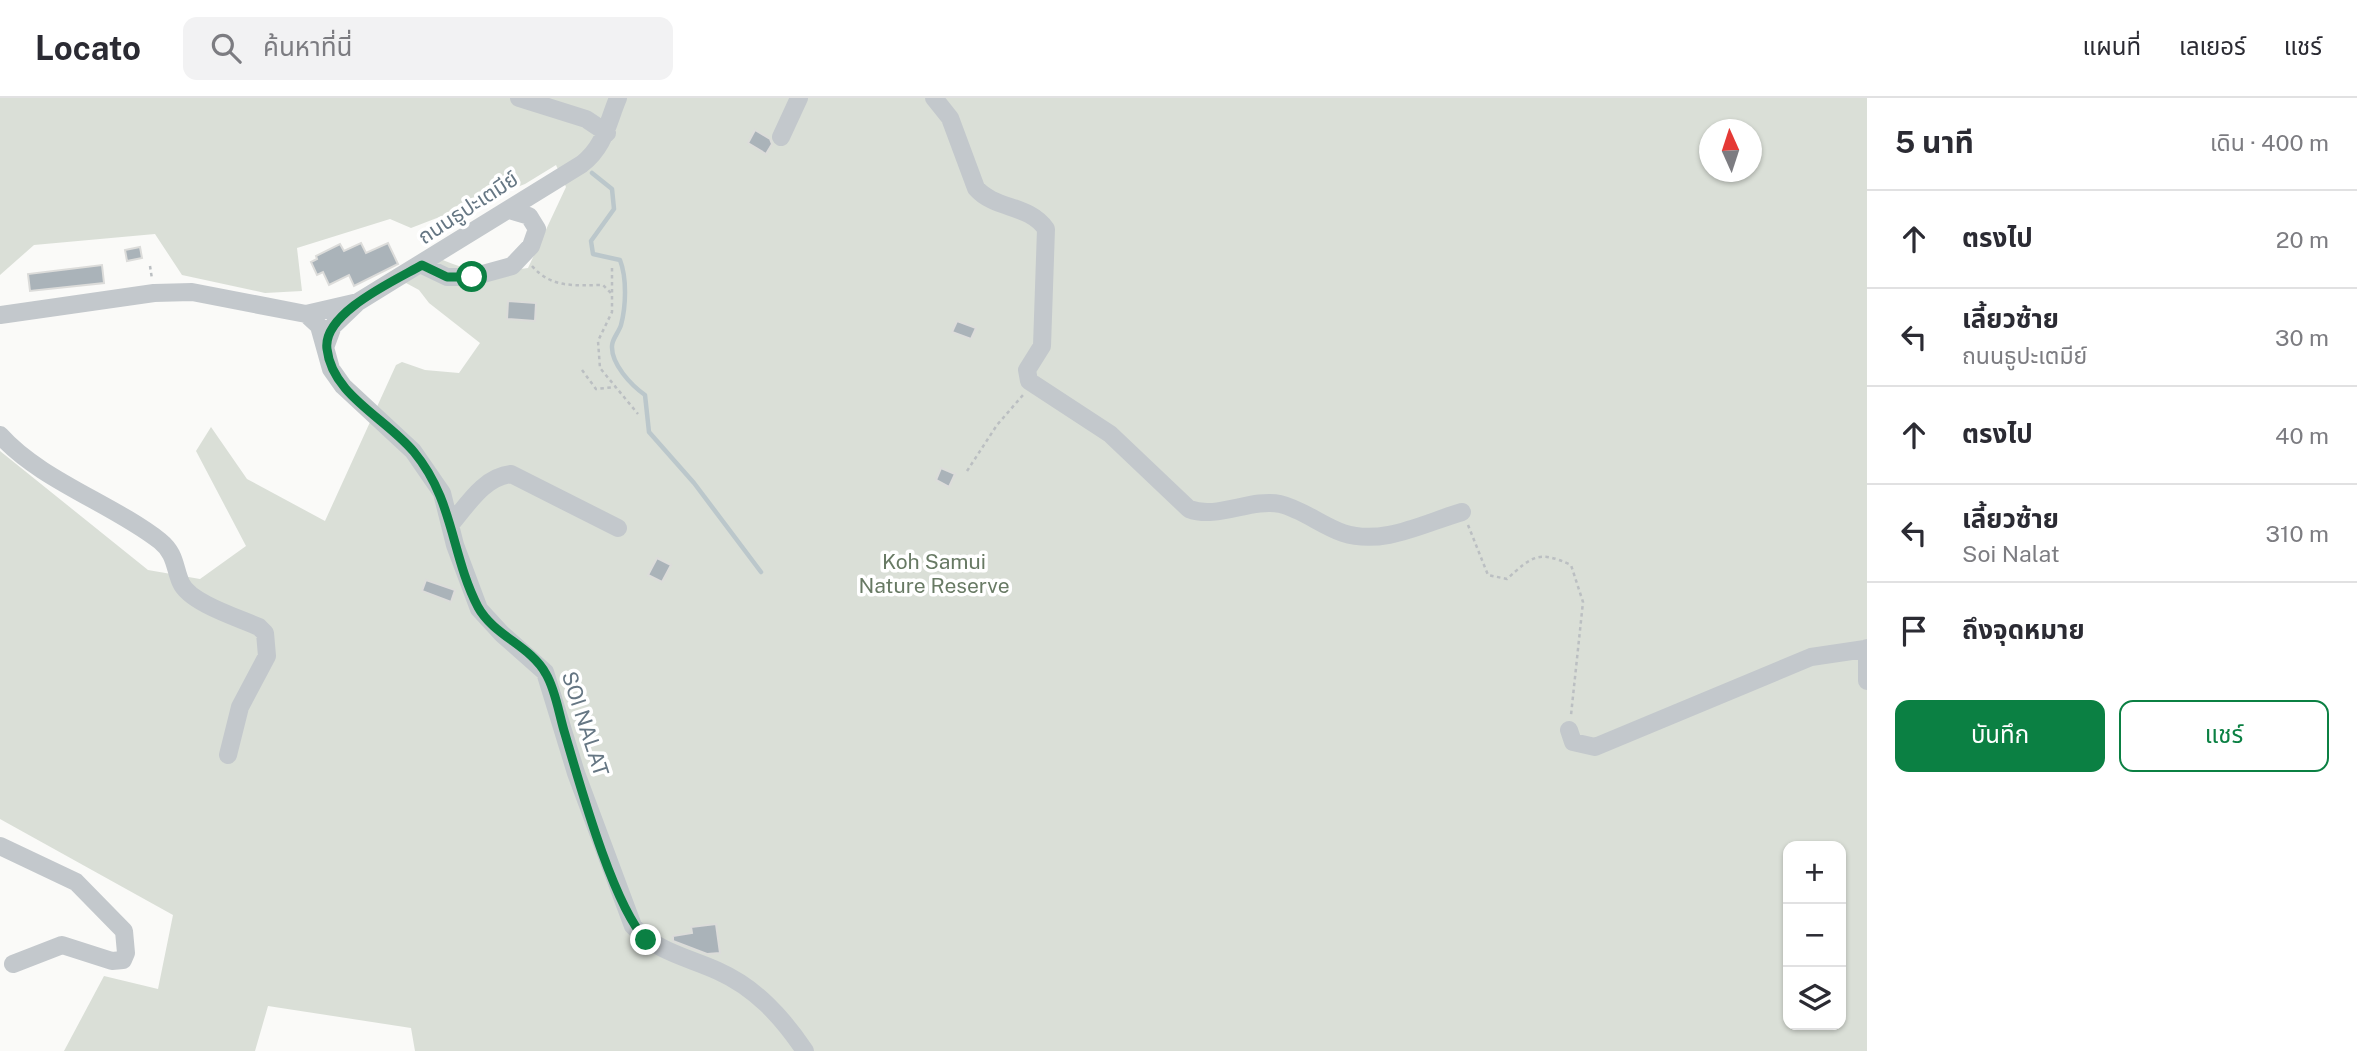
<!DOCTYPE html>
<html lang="th">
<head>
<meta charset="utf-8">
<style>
  :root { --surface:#fff; --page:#f2f2f3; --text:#2b2b33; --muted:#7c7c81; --line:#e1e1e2; --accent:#0b8043 }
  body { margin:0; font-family:"Public Sans","Noto Sans Thai",sans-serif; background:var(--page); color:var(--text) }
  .controls { position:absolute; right:21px; bottom:21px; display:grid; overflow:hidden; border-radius:14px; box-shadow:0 2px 5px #0004 }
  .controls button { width:63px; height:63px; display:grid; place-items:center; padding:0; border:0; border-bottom:2px solid var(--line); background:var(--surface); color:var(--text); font:35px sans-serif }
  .compass { position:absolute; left:1699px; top:21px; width:63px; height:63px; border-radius:50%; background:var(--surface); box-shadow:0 2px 5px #0004; rotate:357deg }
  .stop { position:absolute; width:21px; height:21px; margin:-16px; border:5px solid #0b8043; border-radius:50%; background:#fff }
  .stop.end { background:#0b8043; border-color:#fff; box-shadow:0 2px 7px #0008 }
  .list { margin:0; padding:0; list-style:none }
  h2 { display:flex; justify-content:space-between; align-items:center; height:91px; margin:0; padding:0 28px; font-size:30px }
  h2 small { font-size:23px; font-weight:400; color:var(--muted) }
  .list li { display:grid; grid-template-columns:46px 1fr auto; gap:21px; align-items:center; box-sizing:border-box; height:98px; padding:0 28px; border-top:2px solid var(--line) }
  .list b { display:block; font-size:26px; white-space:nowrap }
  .list p { margin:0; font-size:23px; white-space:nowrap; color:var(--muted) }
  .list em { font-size:23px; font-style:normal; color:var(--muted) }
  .actions { display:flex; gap:14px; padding:21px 28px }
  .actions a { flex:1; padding:16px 0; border:2px solid var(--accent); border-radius:14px; text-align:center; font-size:24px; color:var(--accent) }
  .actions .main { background:var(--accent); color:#fff }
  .icon { flex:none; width:38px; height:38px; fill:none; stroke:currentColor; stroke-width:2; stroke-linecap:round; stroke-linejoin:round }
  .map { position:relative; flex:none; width:1867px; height:953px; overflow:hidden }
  header { display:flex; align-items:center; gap:42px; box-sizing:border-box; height:98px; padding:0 35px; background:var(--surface); border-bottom:2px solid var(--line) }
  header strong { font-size:33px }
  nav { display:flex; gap:38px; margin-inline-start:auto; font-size:24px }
  .search { width:490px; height:63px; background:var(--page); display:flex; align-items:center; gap:18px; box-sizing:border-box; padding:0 24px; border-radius:14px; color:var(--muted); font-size:26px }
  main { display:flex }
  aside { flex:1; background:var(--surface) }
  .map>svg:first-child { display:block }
</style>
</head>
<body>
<header>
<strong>Locato</strong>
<div class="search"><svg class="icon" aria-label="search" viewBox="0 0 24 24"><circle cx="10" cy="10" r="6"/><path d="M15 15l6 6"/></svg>ค้นหาที่นี่</div>
<nav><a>แผนที่</a><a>เลเยอร์</a><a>แชร์</a></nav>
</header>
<main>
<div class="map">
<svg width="1867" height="953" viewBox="0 0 1867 953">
  <rect width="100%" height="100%" fill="#fafaf8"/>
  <path fill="#dadfd7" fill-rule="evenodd" d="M0,0h1867v953h-1452l-4,-23 -143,-22 -13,45h-191l40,-75 54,13 15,-74 -173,-96v-368l148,119 52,9 46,-33 -50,-95 15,-24 36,52 78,42 71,-156 6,-3 23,8 34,3 21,-30 -51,-40 -10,-13 -13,-7 -27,11 57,-37c38,17 52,17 92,11l38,-81 -10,-22 -31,19 -114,44 -21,-9 -93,29 5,43 -37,2 -83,-18 -27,-41 -121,11 -34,30zM1710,32h42v42h-42zM1788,748h53v179h-53z"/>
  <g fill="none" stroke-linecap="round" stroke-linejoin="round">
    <path stroke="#bbc7cb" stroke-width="4.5" d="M592,75l20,16 2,20 -23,32 2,13 27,6c7,18 6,46 1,65 -2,7 -9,14 -9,21 -1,18 19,39 33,49l4,37 45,51 67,89"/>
  </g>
  <path fill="#aab3b9" stroke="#dcdcda" stroke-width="2" d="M755,32l15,9 2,5 -6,10 -18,-11z
    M361,145l5,10 22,-10 10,21 -44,22 -5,-11 -20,10 -6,-13 -6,3 -6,-13 6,-3 -1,-3 24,-12 4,7z
    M140,149l2,11 -15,3 -2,-11z
    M102,167l2,18 -74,8 -2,-17z
    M508,203l28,2 -1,18 -28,-2z
    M957,223l19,7 -5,11 -19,-7z
    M941,370l14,6 -6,13 -13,-7z
    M657,460l14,7 -9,17 -14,-7z
    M426,482l29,10 -4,12 -29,-11z
    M716,826l4,29 -13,1 -34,-13v-5l19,-3 -1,-6z"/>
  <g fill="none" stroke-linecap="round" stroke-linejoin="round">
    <path stroke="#bbbfc2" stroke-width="2.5" stroke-dasharray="3.5 3.5" stroke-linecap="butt" d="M150,168l2,13
      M532,168c20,23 44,19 71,19l9,9
      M612,170v44l-14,29 2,27 38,46
      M582,272l14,19 19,-2
      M967,373l30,-46 26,-30
      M1468,427l20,50 19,4c25,-23 32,-29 64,-14l12,37 -12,113"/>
    <path stroke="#c3c8cc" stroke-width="18" d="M519,0l67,21 21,14
      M934,0l16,20 26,70c19,22 53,16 70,41l-4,117 -15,24 2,11 81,53 79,75c28,11 62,-11 91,-5 22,5 42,22 63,29 40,13 81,-10 119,-21
      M781,39l18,-39
      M422,167l25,12h25l40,-11 19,-20 6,-17 -8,-13 -20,-6
      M306,216l13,12 12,43 12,17 70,65 29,42 13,52 24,64 23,25 43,38 31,101 57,153c24,26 54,31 85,45 38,17 64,46 87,80
      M0,217l154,-22 38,-1 114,22 52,-12 224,-138c23,-18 25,-40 36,-66
      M326,247l7,-19 23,-22
      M0,337c40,45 113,69 160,106 16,13 14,26 21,42 9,20 58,35 78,44l6,6 2,23 -27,51 -12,48
      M451,426c17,-20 33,-47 60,-50l107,54
      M1867,550v33
      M1569,632l4,12 22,5 216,-90 54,-8
      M0,748l76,36 48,49 2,22 -3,7 -11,1 -50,-16 -49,19"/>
  </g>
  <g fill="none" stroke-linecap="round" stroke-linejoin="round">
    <path stroke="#0b8043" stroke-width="9" d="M472,179h-25l-25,-12c-26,15 -100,48 -95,84 5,46 59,69 87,103 40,48 37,103 64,155 16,29 53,39 68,67 10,17 13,41 19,60 15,51 48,171 81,206"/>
  </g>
  <g text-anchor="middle" stroke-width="7" stroke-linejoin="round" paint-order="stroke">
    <g font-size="21" fill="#657683" stroke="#fff">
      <text transform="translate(468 110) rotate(-33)" y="7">ถนนธูปะเตมีย์</text>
      <text transform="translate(585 626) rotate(72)" y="7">SOI NALAT</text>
    </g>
    <g font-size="21" fill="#687a64" stroke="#fff">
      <text x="934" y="471">Koh Samui<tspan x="934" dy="24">Nature Reserve</tspan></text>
    </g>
  </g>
</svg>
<div class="controls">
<button>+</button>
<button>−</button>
<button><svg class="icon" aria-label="layers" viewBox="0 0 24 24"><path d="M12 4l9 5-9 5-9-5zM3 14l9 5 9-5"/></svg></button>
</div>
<svg class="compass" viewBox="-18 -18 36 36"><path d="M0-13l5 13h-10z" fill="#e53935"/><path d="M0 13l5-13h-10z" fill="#7c7c81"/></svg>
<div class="stop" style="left:472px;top:179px"></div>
<div class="stop end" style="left:646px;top:842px"></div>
</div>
<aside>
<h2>5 นาที<small>เดิน · 400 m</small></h2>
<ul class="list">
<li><svg class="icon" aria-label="ahead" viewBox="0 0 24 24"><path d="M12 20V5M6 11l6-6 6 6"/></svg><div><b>ตรงไป</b></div><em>20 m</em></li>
<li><svg class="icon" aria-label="left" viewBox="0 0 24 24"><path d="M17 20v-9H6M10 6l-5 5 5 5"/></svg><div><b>เลี้ยวซ้าย</b><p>ถนนธูปะเตมีย์</p></div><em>30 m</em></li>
<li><svg class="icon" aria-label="ahead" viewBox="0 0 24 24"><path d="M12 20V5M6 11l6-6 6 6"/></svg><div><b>ตรงไป</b></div><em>40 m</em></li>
<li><svg class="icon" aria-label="left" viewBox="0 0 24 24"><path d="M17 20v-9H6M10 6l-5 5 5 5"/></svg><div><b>เลี้ยวซ้าย</b><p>Soi Nalat</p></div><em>310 m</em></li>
<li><svg class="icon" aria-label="arrive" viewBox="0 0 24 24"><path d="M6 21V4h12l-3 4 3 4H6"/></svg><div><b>ถึงจุดหมาย</b></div></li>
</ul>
<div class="actions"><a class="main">บันทึก</a><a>แชร์</a></div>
</aside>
</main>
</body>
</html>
